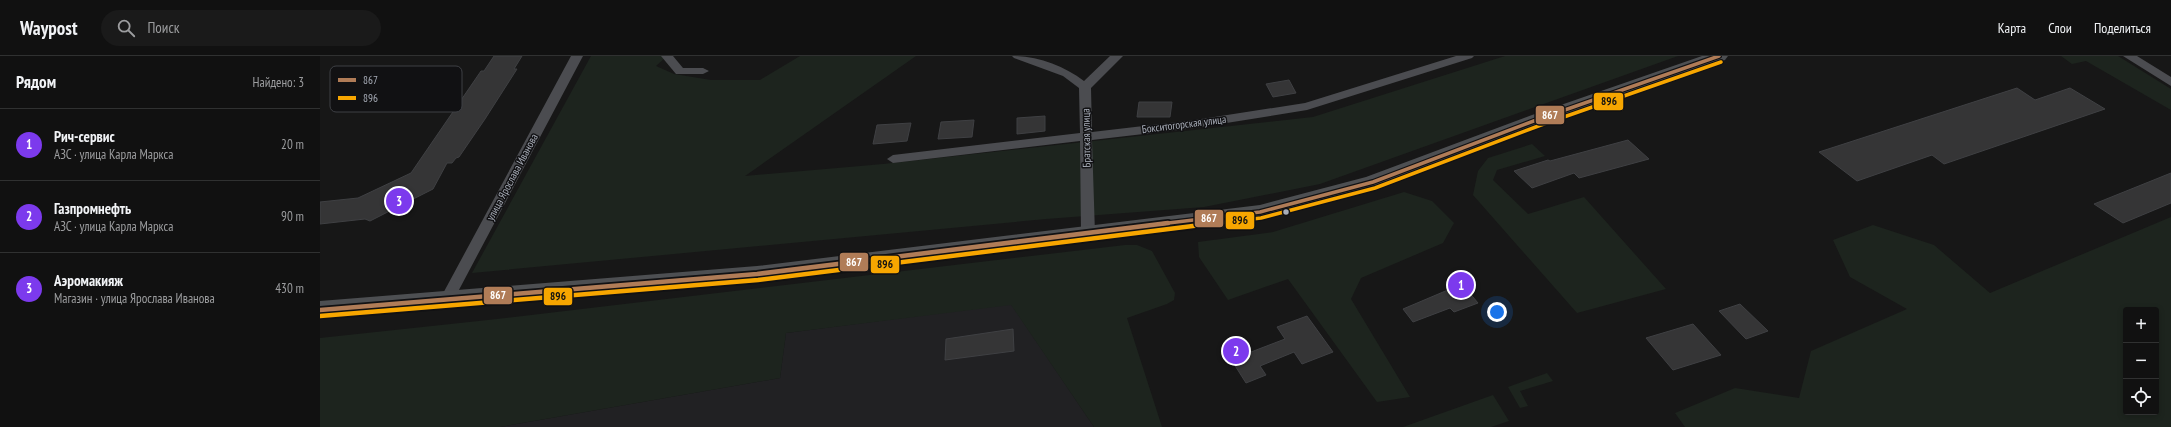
<!DOCTYPE html>
<html lang="ru">
<head>
<meta charset="utf-8">
<style>
  :root { --surface:#111; --page:#1a1a1a; --text:#f1f3f6; --muted:#9c9d9f; --line:#303131; --accent:#7c3aed }
  body { margin:0; font-family:"PT Sans Narrow",sans-serif; background:var(--page); color:var(--text) }
  .controls { position:absolute; right:12px; bottom:12px; display:grid; overflow:hidden; border-radius:4px; box-shadow:0 2px 6px #0003 }
  .controls button { width:36px; height:36px; display:grid; place-items:center; padding:0; border:0; border-bottom:1px solid var(--line); background:var(--surface); color:var(--text); font:20px sans-serif }
  .you { position:absolute; left:1177px; top:256px; width:14px; height:14px; margin:-10px; border:3px solid #fff; border-radius:50%; background:#1a73e8; box-shadow:0 0 0 6px #1a73e833 }
  .badge { display:grid; place-items:center; width:26px; height:26px; border-radius:50%; background:var(--accent); color:#fff; font-size:13px; font-weight:700 }
  .pin { position:absolute; translate:-50% -50%; border:2px solid #fff; box-shadow:0 1px 4px #0006 }
  .list { margin:0; padding:0; list-style:none }
  h2 { display:flex; justify-content:space-between; align-items:center; height:52px; margin:0; padding:0 16px; font-size:17px }
  h2 small { font-size:13px; font-weight:400; color:var(--muted) }
  .list li { display:grid; grid-template-columns:26px 1fr auto; gap:12px; align-items:center; box-sizing:border-box; height:72px; padding:0 16px; border-top:1px solid var(--line) }
  .list b { display:block; font-size:15px; white-space:nowrap }
  .list p { margin:0; font-size:13px; white-space:nowrap; color:var(--muted) }
  .list em { font-size:13px; font-style:normal; color:var(--muted) }
  .icon { flex:none; width:22px; height:22px; fill:none; stroke:currentColor; stroke-width:2; stroke-linecap:round; stroke-linejoin:round }
  .map { position:relative; flex:none; width:1851px; height:371px; overflow:hidden }
  header { display:flex; align-items:center; gap:24px; box-sizing:border-box; height:56px; padding:0 20px; background:var(--surface); border-bottom:1px solid var(--line) }
  header strong { font-size:19px }
  nav { display:flex; gap:22px; margin-inline-start:auto; font-size:14px }
  .search { width:280px; height:36px; background:var(--page); display:flex; align-items:center; gap:10px; box-sizing:border-box; padding:0 14px; border-radius:22px; color:var(--muted); font-size:15px }
  main { display:flex }
  aside { flex:1; background:var(--surface) }
  .map>svg:first-child { display:block }
</style>
</head>
<body>
<header>
<strong>Waypost</strong>
<div class="search"><svg class="icon" aria-label="search" viewBox="0 0 24 24"><circle cx="10" cy="10" r="6"/><path d="M15 15l6 6"/></svg>Поиск</div>
<nav><a>Карта</a><a>Слои</a><a>Поделиться</a></nav>
</header>
<main>
<aside>
<h2>Рядом<small>Найдено: 3</small></h2>
<ul class="list">
<li><span class="badge">1</span><div><b>Рич-сервис</b><p>АЗС · улица Карла Маркса</p></div><em>20 m</em></li>
<li><span class="badge">2</span><div><b>Газпромнефть</b><p>АЗС · улица Карла Маркса</p></div><em>90 m</em></li>
<li><span class="badge">3</span><div><b>Аэромакияж</b><p>Магазин · улица Ярослава Иванова</p></div><em>430 m</em></li>
</ul>
</aside>
<div class="map">
<svg width="1851" height="371" viewBox="0 0 1851 371">
  <rect width="100%" height="100%" fill="#171717"/>
  <path fill="#212123" d="M691,248l83,123h-594l280,-49 6,-45z"/>
  <path fill="#1d241e" fill-rule="evenodd" d="M271,0h76l-11,10 18,8 37,6h49l40,-24h116l-171,120 138,-12 430,-47 192,-61h173l-358,128 -116,23 -158,12 -574,54z
    M1741,0h57l53,33v21l-85,-49 -14,3z
    M1212,88l13,12 -48,14 -4,10 35,34 56,-17 82,92 -89,24 -104,-118 5,-24 10,-13z
    M1084,136l28,9 22,22 -11,20 -82,35 -10,21 59,98 -33,5 -89,-123 -60,21 -29,-43 -1,-15 75,-10z
    M1851,161v210h-486l-10,-14 60,-25 64,10 12,-47 96,-42 -57,-32 -17,-37 40,-15 61,20 56,48zM1806,254h30v102h-30z
    M805,189h12l15,6 23,42 -1,7 -7,4 -40,14 35,109h-68l-83,-122 -225,28 -6,45 -280,49h-180v-89l168,-18z
    M1227,317l6,8 -33,10 8,15 -8,2 -12,-21z
    M1173,339l16,26 -18,6h-88z"/>
  <path fill="#353536" stroke="#3f4043" d="M174,0h28l-8,13h3l-32,50 -26,38 -3,1 -4,5h-5l-14,26 -63,32 -5,-2 -45,5v-22l38,-4 53,-25 70,-102h3z
    M969,24l7,13 -23,4 -7,-13z
    M1697,32l18,12 35,-12 35,21 -161,55 -12,-9 -75,26 -38,-29z
    M819,46h33l-2,15h-33z
    M725,60v15l-28,3v-16z
    M654,64l-2,17 -34,2 3,-17z
    M591,67l-4,18 -34,3 4,-19z
    M1308,84l21,19 -70,19 -5,-5 -42,15 -18,-17 34,-11 2,1z
    M1851,117v30l-48,20 -29,-19z
    M1142,228l16,19 -24,9 -4,-4 -37,14 -10,-13z
    M1420,248l28,27 -22,8 -27,-28z
    M987,260l26,36 -31,12 -8,-12 -34,14 6,9 -20,8 -19,-30 20,-7 4,6 34,-13 -8,-12z
    M1373,268l28,31 -48,15 -27,-32z
    M693,273l1,22 -69,9 1,-21z"/>
  <g fill="none" stroke-linecap="round" stroke-linejoin="round">
    <path fill="#4b4c50" fill-rule="evenodd" d="M251,0h12l-131,247 -5,1 -5,-1 -2,-4z
      M341,0h12l10,12h20l6,3 -6,3h-27z
      M692,0c26,0 52,10 72,25l26,-25h13l-32,32 1,44 103,-12 110,-17 151,-47h18l-2,2 -165,52 -112,18 -103,12 3,94 -2,3h-10l-2,-3 -1,-93 -187,22 -6,-4 6,-4 187,-22 -1,-45 -16,-12 -49,-18z
      M1803,0h14l34,21v9z"/>
    <path fill="#4d4f52" fill-rule="evenodd" d="M1382,0h26l-3,4 -179,63 -166,64 -120,32 -503,63 -437,37v-18l437,-35 503,-61 106,-28 166,-62z"/>
    <defs>
      <path id="bus-1-far1" d="M840,168l100,-12 113,-30 166,-63 180,-63"/>
      <path id="bus-1" d="M0,254l437,-36 411,-51"/>
      <path id="bus-2-far1" d="M889,168l52,-6 114,-30 166,-63 180,-63"/>
      <path id="bus-2" d="M0,260l438,-36 459,-57"/>
    </defs>
    <use href="#bus-1-far1" stroke="#111113" stroke-width="6"/>
    <use href="#bus-1" stroke="#111113" stroke-width="8"/>
    <use href="#bus-2-far1" stroke="#111113" stroke-width="6"/>
    <use href="#bus-2" stroke="#111113" stroke-width="8"/>
    <use href="#bus-1-far1" stroke="#b07c57" stroke-width="3.5"/>
    <use href="#bus-1" stroke="#b07c57" stroke-width="4.5"/>
    <use href="#bus-2-far1" stroke="#f7a600" stroke-width="3.5"/>
    <use href="#bus-2" stroke="#f7a600" stroke-width="4.5"/>
  </g>
  <circle fill="#a8adb8" stroke="#111113" stroke-width="1.5" cx="966" cy="156" r="3.5"/>
  <g text-anchor="middle" stroke-width="3" stroke-linejoin="round" paint-order="stroke">
    <g font-size="11" fill="#a8adb8" stroke="#111113">
      <text transform="translate(864 68) rotate(-7)" y="4">Бокситогорская улица</text>
      <text transform="translate(766 82) rotate(-91)" y="4">Братская улица</text>
      <text transform="translate(192 121) rotate(-62)" y="4">улица Ярослава Иванова</text>
    </g>
  </g>
  <rect x="10" y="10" width="132" height="46" rx="6" fill="#111113" stroke="#3e4045" stroke-width="1"/>
  <rect x="18" y="22" width="18" height="4" fill="#b07c57"/>
  <rect x="18" y="40" width="18" height="4" fill="#f7a600"/>
  <g font-size="11" fill="#a8adb8">
    <text x="43" y="28">867</text>
    <text x="43" y="46">896</text>
  </g>
  <g stroke="#111113" stroke-width="1.5">
    <rect x="1273" y="36" width="31" height="19" rx="4" fill="#f7a600"/>
    <rect x="1215" y="49" width="30" height="20" rx="4" fill="#b07c57"/>
    <rect x="874" y="153" width="30" height="19" rx="4" fill="#b07c57"/>
    <rect x="905" y="155" width="30" height="19" rx="4" fill="#f7a600"/>
    <rect x="519" y="196" width="30" height="20" rx="4" fill="#b07c57"/>
    <rect x="550" y="199" width="30" height="19" rx="4" fill="#f7a600"/>
    <rect x="163" y="230" width="30" height="19" rx="4" fill="#b07c57"/>
    <rect x="223" y="231" width="30" height="19" rx="4" fill="#f7a600"/>
  </g>
  <g font-size="11" text-anchor="middle" font-weight="bold" fill="#fff">
    <text x="1230" y="63">867</text>
    <text x="889" y="166">867</text>
    <text x="534" y="210">867</text>
    <text x="178" y="243">867</text>
  </g>
  <g font-size="11" text-anchor="middle" font-weight="bold" fill="#111">
    <text x="1289" y="49">896</text>
    <text x="920" y="168">896</text>
    <text x="565" y="212">896</text>
    <text x="238" y="244">896</text>
  </g>
</svg>
<div class="controls">
<button>+</button>
<button>−</button>
<button><svg class="icon" aria-label="locate" viewBox="0 0 24 24"><circle cx="12" cy="12" r="6"/><path d="M12 2v4M12 18v4M2 12h4M18 12h4"/></svg></button>
</div>
<div class="you"></div>
<div class="pin badge" style="left:1141px;top:229px">1</div>
<div class="pin badge" style="left:916px;top:295px">2</div>
<div class="pin badge" style="left:79px;top:145px">3</div>
</div>
</main>
</body>
</html>
